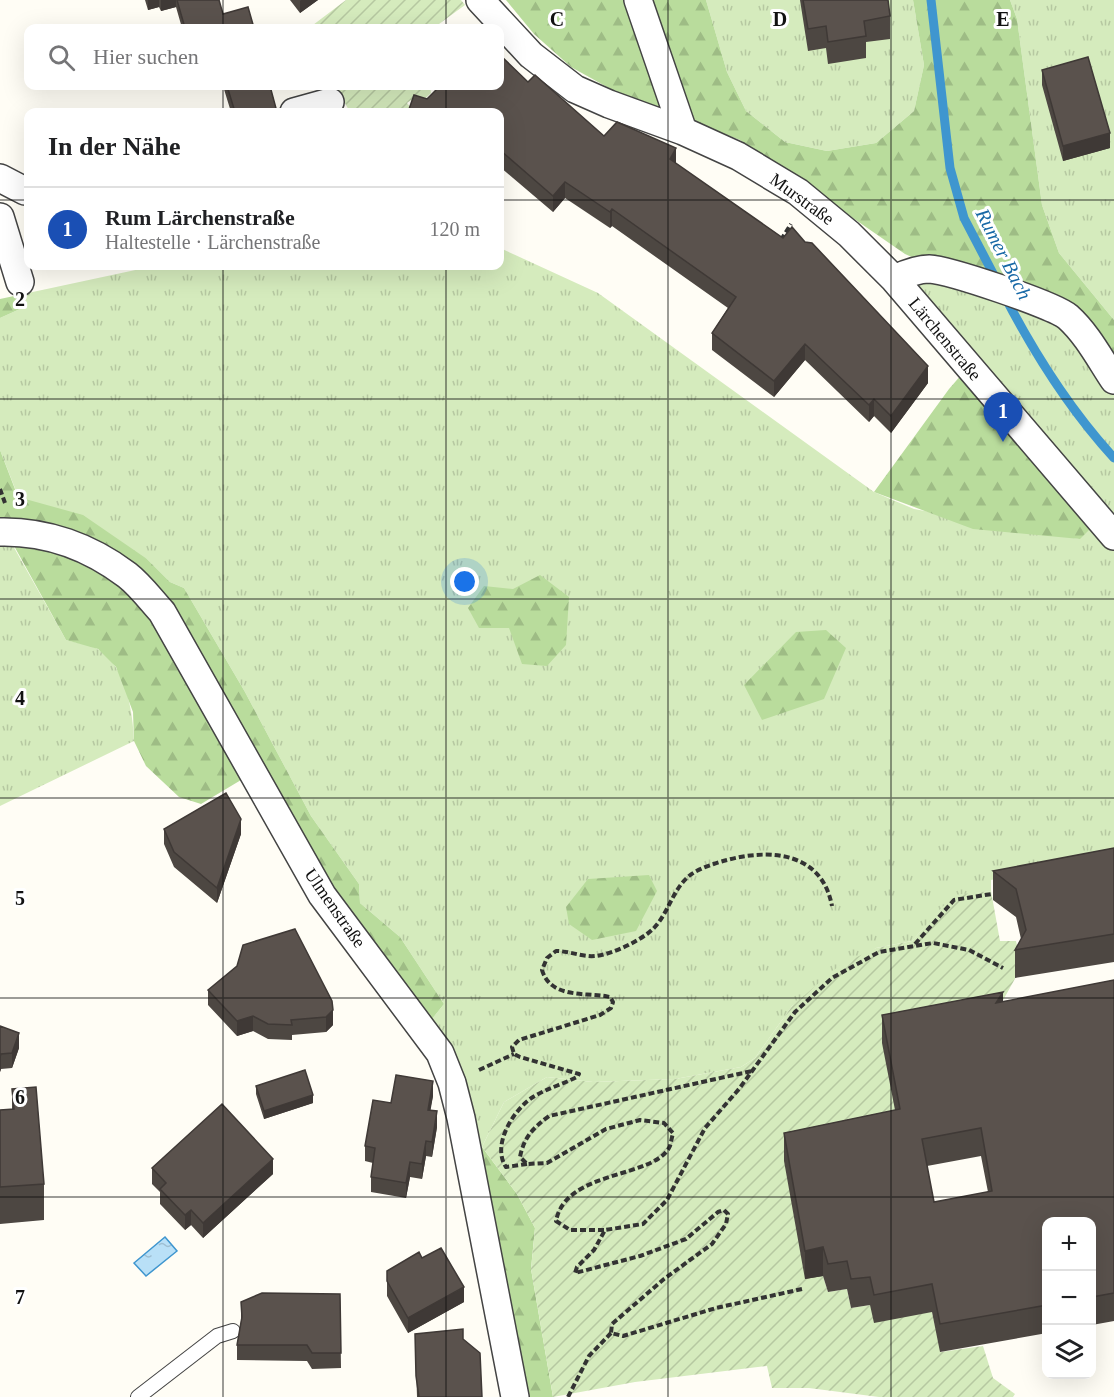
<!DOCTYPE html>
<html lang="de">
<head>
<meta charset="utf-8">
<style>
  :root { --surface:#fff; --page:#f2f2f2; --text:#202124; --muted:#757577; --line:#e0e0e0; --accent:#0f766e }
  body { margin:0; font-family:"Times New Roman",serif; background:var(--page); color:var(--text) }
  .controls { position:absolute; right:18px; bottom:18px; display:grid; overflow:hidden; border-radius:12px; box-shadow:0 6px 24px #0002 }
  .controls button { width:54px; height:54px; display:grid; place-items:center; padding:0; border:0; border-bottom:2px solid var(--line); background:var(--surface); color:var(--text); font:30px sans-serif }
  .you { position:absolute; left:465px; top:582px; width:21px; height:21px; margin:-15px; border:4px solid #fff; border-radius:50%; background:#1a73e8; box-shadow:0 0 0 9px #1a73e833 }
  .badge { display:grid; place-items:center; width:39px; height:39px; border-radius:50%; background:var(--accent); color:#fff; font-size:20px; font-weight:700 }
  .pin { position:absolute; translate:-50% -50px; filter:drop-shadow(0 2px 3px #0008) }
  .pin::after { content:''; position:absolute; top:32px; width:21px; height:18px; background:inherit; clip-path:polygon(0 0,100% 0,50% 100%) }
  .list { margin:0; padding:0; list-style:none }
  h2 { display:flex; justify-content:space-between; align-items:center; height:78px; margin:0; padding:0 24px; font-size:26px }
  h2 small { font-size:20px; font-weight:400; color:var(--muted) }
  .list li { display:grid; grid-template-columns:39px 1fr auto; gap:18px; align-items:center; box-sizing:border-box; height:84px; padding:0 24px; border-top:2px solid var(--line) }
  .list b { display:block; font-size:22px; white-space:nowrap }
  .list p { margin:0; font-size:20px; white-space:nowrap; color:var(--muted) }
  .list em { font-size:20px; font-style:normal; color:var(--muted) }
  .icon { flex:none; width:33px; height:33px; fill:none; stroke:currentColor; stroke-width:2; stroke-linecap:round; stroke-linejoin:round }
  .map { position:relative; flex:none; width:1114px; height:1397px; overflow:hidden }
  .search { position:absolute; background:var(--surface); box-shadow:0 6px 24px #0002; left:24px; top:24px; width:480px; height:66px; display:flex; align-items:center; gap:15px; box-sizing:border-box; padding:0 21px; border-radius:12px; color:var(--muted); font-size:22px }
  .panel { position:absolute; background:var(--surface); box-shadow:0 6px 24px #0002; left:24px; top:108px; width:480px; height:162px; border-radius:12px }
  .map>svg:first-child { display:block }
</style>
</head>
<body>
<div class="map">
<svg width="1114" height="1397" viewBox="0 0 1114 1397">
  <defs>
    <pattern id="grass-tufts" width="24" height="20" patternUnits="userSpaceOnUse" patternTransform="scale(1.5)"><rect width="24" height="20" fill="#d5ebbd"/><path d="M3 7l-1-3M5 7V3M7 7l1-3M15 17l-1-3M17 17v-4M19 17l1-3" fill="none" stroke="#b6c8a1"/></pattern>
    <pattern id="forest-firs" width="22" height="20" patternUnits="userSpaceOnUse" patternTransform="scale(1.5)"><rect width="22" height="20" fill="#b9dc9c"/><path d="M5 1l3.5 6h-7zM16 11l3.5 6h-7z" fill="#9ebc85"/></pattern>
    <pattern id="garden-furrows" width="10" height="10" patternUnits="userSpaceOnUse" patternTransform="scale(1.5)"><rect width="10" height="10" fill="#d5ebbd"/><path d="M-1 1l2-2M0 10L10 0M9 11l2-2" fill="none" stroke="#b6c8a1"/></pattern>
    <pattern id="water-ripples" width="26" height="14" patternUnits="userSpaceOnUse" patternTransform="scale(1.5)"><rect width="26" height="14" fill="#b9e0f7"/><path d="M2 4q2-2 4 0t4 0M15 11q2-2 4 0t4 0" fill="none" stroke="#9ebfd3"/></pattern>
  </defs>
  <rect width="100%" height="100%" fill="#fffdf5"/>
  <path fill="url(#grass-tufts)" d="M706,0h207l11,65 -10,46 -38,32 -49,8 -42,-9 -39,-31 -19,-39z
    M1010,0h104v320l-55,-67 -17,-48 -25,-186z
    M500,248l98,45 276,199 40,17 165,30 -185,-260 21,-8 132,35 67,74v478l-123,22v11l-38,5 -41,45 -36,7 -84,58 -37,52 -14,9 -66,12 -82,3 -46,-5 -43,25 -22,45 -14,3 -44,-121 20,-25 -44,-67 -40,-34 -1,-19 -48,-68 -66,-124 -61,-104 -14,-6 -23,-23 -122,-45 -25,-64v-132l20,-9 8,-16 126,-27h346z
    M0,532l12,12 54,96c10,3 24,4 33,10 27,17 34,62 35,91l-134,65z"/>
  <path fill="url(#forest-firs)" d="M506,0h200l21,72 19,39 39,31 42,9 49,-8 38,-32 10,-46 -11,-65h97l7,19 25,186 17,48 55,67v60l-31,-47 -178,-79 -165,-114 -124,-48 -45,-25 -37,-33z
    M28,293l-8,16 -20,9v-19z
    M969,366l131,153 -20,20 -107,-10 -99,-37 75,-103z
    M0,450l18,47 65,18 64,44 23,23 14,6 61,104 66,124 48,68 1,19 40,34 44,67 -20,25 -173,-255 -50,30 -22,-7 -33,-31 -12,-25 -1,-29 -17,-45 -18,-18 -32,-9 -53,-96 -13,-12z
    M540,575l29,22 -3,48 -19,21 -25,-2 -13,-36h-30l-11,-20 16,-22 29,3z
    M826,630l20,18 -22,51 -62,21 -18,-35 52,-53z
    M649,875l8,16 -21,40 -44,9 -23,-16 -3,-17 22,-28z
    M482,1147l35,47 18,34 -4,41 22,128h-38l-47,-247z"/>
  <path fill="url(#garden-furrows)" d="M346,0h115l4,5 -26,19 4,4h-134z
    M335,86h95l1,7 -15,14 -5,-7 -4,3 7,9h-64z
    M991,891l9,50h16l6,25 -31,56 -91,115 -77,139 5,16 19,-3 4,19 19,-3 62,7 9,40 42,-6 10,32 22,16 -2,3h-134l-70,-9h-37l-5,-22 -132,16 -82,15 -22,-128 4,-41 -18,-34 -35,-47 22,-45 43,-25 46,5 82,-3 66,-12 14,-9 37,-52 48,-41 36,-17 36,-7 41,-46z"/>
  <path fill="url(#water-ripples)" stroke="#3f96cf" stroke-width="1.5" d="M165,1237l12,14 -31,25 -12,-13z"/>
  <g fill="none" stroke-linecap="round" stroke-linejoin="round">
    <path stroke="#3f96cf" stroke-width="9" d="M931,0l19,168 14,50 33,63
      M1004,295c30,58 66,115 110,163"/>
    <defs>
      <path id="lane" d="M138,1397l79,-61 16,-5"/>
      <path id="street" d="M480,0l51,55 44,34 34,15 74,27 55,25 60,36 51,42 45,45 220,257
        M638,0l45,131
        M294,112l36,-10
        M0,178l25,13 3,-1
        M0,217l20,65
        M894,279c11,-5 23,-10 35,-10 20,1 125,36 139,48 19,17 32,42 46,63
        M0,532c46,-1 90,15 127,43 13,10 24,25 35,37l160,283 118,158 12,30 9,35 54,279"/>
    </defs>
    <use href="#lane" stroke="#444" stroke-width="16"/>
    <use href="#street" stroke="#444" stroke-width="30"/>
    <path stroke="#333" stroke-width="4" stroke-dasharray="6 3" stroke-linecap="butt" d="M781,240l10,-16
      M0,489l5,14
      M915,944l39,-44 44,-7
      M479,1070l35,-16
      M527,1164l-21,3c-15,-22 8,-58 27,-70 13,-8 30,-13 44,-20l2,-3 -59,-17 -6,-3 -2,-7 7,-7 81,-25 11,-7 2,-6 -3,-5 -5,-1c-24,-3 -55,1 -63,-26l5,-12 9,-7c11,0 21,4 32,5 17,2 45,-12 59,-22 21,-15 23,-42 42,-58 10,-8 27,-13 38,-16 45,-12 95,-7 105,46
      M604,1230h-34l-14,-9c10,-52 99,-42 114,-75 1,-4 2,-9 3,-13l-9,-10 -24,-3 -34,9 -59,34 -20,1 -7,-7c4,-20 13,-29 29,-41l203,-45
      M802,1289l-86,19 -93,28 -12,-3 1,-9 52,-45 48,-35 14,-20 2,-10 -4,-4 -6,2 -32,27 -46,17 -65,17 2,-6 17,-17 11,-20 38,-6 24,-24 38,-72 34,-39 56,-77 37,-34 47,-26 54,-9 36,7 34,18
      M568,1397l21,-41 22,-23"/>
    <use href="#lane" stroke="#fff" stroke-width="14"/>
    <use href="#street" stroke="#fff" stroke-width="27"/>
  </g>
  <path fill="#4d4742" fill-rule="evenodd" d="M145,0h74l4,14 31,14h-72l-6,-21 -15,4 -2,-4 -11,3z
    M290,0h28l-18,13z
    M800,0h88l2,16v23l-24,3v16l-38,6 -2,-16 -18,3z
    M1042,70l68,78 -47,13 -21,-76z
    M528,82l76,54 72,28 252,219 -37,50 -17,-17 -5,6 -64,-62 -31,37 -62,-47v-17l16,-25 -116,-82 -2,2 -45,-30 -12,14 -53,-45v-55l-73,-13z
    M198,86h20l-19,2z
    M223,86h47l7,26h-46z
    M164,829l77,5 -24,69 -43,-36 -10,-23z
    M1114,848v114l-99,16v-28l6,-11 -5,-22 -23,-17v-29z
    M295,929l38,96 -7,7 -34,3v5l-24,-1 -15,-8 -16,5 -29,-31v-15z
    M1114,980v341l-22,4v-104h-45v112l-107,19 -8,-40 -58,11 -4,-18 -19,3 -4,-19 -19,3 -5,-16 -18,3 -21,-118v-28l111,-23 -13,-67v-28l121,-13zM981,1156l7,36 -54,10 -7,-36z
    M0,1026l19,22 -7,20 -11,1 -1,3z
    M256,1086l57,17 -49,16 -8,-25z
    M12,1089l32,95v36l-44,4v-114l12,-1z
    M433,1096l-3,14 7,17 -5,30 -6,-1 -4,23 -12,-2 -4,21 -35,-6v-15l2,-14 -8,-2v-15l26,-43z
    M152,1168l121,6 -70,64 -12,-13 -6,5 -25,-26v-12l-8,-8z
    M422,1258l42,44 -56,31 -21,-37v-25z
    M340,1294l1,74 -29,1 -5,-8 -70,-1v-15l4,-24v-19z
    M415,1334l48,5 19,58h-65z"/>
  <path fill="#3f3936" d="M148,0h11v7l-11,3z
    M161,0h15v7l-15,4z
    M301,0h17l-18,13v-12z
    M1110,133v15l-47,13v-15z
    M676,148v17l-6,-6z
    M565,182v16l-12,14v-16z
    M612,209v17l-2,2v-16z
    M805,344v16l-31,37v-16z
    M928,366v17l-37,50v-17z
    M874,399v17l-5,6v-17z
    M241,819v15l-24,69v-15z
    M1003,992v28l-7,-17z
    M333,1010v15l-7,7v-15z
    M253,1016v15l-16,5v-15z
    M19,1033v15l-7,20v-15z
    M1,1054v15l-1,3v-15z
    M433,1081v15l-5,29v-15z
    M313,1095v8l-49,16v-8z
    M437,1111v16l-5,30v-15z
    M426,1141v15l-4,23v-15z
    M273,1159v15l-70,64v-15z
    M410,1162v15l-4,21v-15z
    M191,1210v15l-6,5v-15z
    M823,1247v29l-18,3v-28z
    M464,1287v15l-56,31v-15z"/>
  <path fill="#5a524d" stroke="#3f3936" stroke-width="1.5" fill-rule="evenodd" d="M177,0h42l4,14 25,-7 6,21h-69z
    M803,0h85l2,16 -26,5 2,15 -38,6 -2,-16 -18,3z
    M500,55l28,27 7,-7 69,61 13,-14 59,26 -6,11 113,79 9,-11 13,15 7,1 116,123 -37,50 -17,-17 -5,6 -64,-61 -31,37 -62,-48 24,-36 -124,-88 -2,3 -45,-30 -12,14 -53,-46v-38h-92l6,-17 13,4 13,-13h60z
    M1088,57l22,76 -47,13 -21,-76z
    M227,86h43l7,26h-42z
    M226,793l15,26 -24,69 -43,-36 -10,-23z
    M1114,848v86l-99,16 11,-20 -10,-41 -23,-18z
    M295,929l37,72 1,9 -7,7 -35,3 1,5 -24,-1 -15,-8 -16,5 -29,-31 29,-24 6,-21z
    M1114,980v313l-22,4v-76h-45v84l-107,19 -8,-40 -58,11 -4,-18 -19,2 -4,-18 -19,3 -5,-17 -18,4 -21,-118 116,-24 -18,-94 121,-23 -7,11zM981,1128l11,63 -58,11 -12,-63z
    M0,1026l19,7 -7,20 -11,1 -1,3z
    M305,1070l8,25 -49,16 -8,-25z
    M396,1075l37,6 -5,29 9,1 -5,31 -6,-1 -4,23 -12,-2 -4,21 -35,-6 4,-29 -10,-2 8,-46 18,3z
    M36,1087l8,97 -44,3v-77l14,-1 -2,-20z
    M222,1104l51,55 -70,64 -12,-13 -6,5 -25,-26 6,-6 -14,-15z
    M441,1248l23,39 -56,31 -21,-37v-10l32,-19 3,6z
    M262,1293l78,1 1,59h-29l-5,-8h-70l5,-28 -1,-15z
    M463,1329v10l17,14 2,44h-63l-3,-21 -1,-42z"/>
  <path fill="none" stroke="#111" stroke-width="1.5" stroke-opacity="0.55" d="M223,0v28M446,0v28M668,0v1397M891,0v1397M223,86v26M446,86v26M0,200h28M500,200h614M223,266v1131M446,266v1131M0,399h1114M0,599h1114M0,798h1114M0,998h1114M0,1197h1114"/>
  <g text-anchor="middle" stroke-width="6" stroke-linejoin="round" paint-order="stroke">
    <g font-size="18" fill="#111" stroke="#fff">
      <text transform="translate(802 199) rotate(36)" y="6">Murstraße</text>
      <text transform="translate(945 339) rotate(50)" y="6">Lärchenstraße</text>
      <text transform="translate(335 908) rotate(55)" y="6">Ulmenstraße</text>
    </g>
    <g font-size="20" font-style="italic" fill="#1768a6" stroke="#fff">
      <text transform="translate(1004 254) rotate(63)" y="7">Rumer Bach</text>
    </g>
  </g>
  <g font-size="20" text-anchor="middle" font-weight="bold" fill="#111" stroke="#fff" stroke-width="6" stroke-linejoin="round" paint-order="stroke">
    <text x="557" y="26">C</text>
    <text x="780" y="26">D</text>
    <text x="1003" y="26">E</text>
    <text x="20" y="306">2</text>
    <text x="20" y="506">3</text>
    <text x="20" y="705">4</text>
    <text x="20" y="905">5</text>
    <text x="20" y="1104">6</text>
    <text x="20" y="1304">7</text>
  </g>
</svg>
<div class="controls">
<button>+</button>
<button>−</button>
<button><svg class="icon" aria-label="layers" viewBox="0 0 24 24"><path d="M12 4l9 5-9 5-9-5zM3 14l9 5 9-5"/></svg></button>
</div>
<div class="you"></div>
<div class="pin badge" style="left:1003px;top:442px;background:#1a4fb4">1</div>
<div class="search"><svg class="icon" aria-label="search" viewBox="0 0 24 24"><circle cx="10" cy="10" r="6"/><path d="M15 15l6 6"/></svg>Hier suchen</div>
<section class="panel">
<h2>In der Nähe<small></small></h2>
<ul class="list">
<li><span class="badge" style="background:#1a4fb4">1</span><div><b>Rum Lärchenstraße</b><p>Haltestelle · Lärchenstraße</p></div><em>120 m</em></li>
</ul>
</section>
</div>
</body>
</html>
